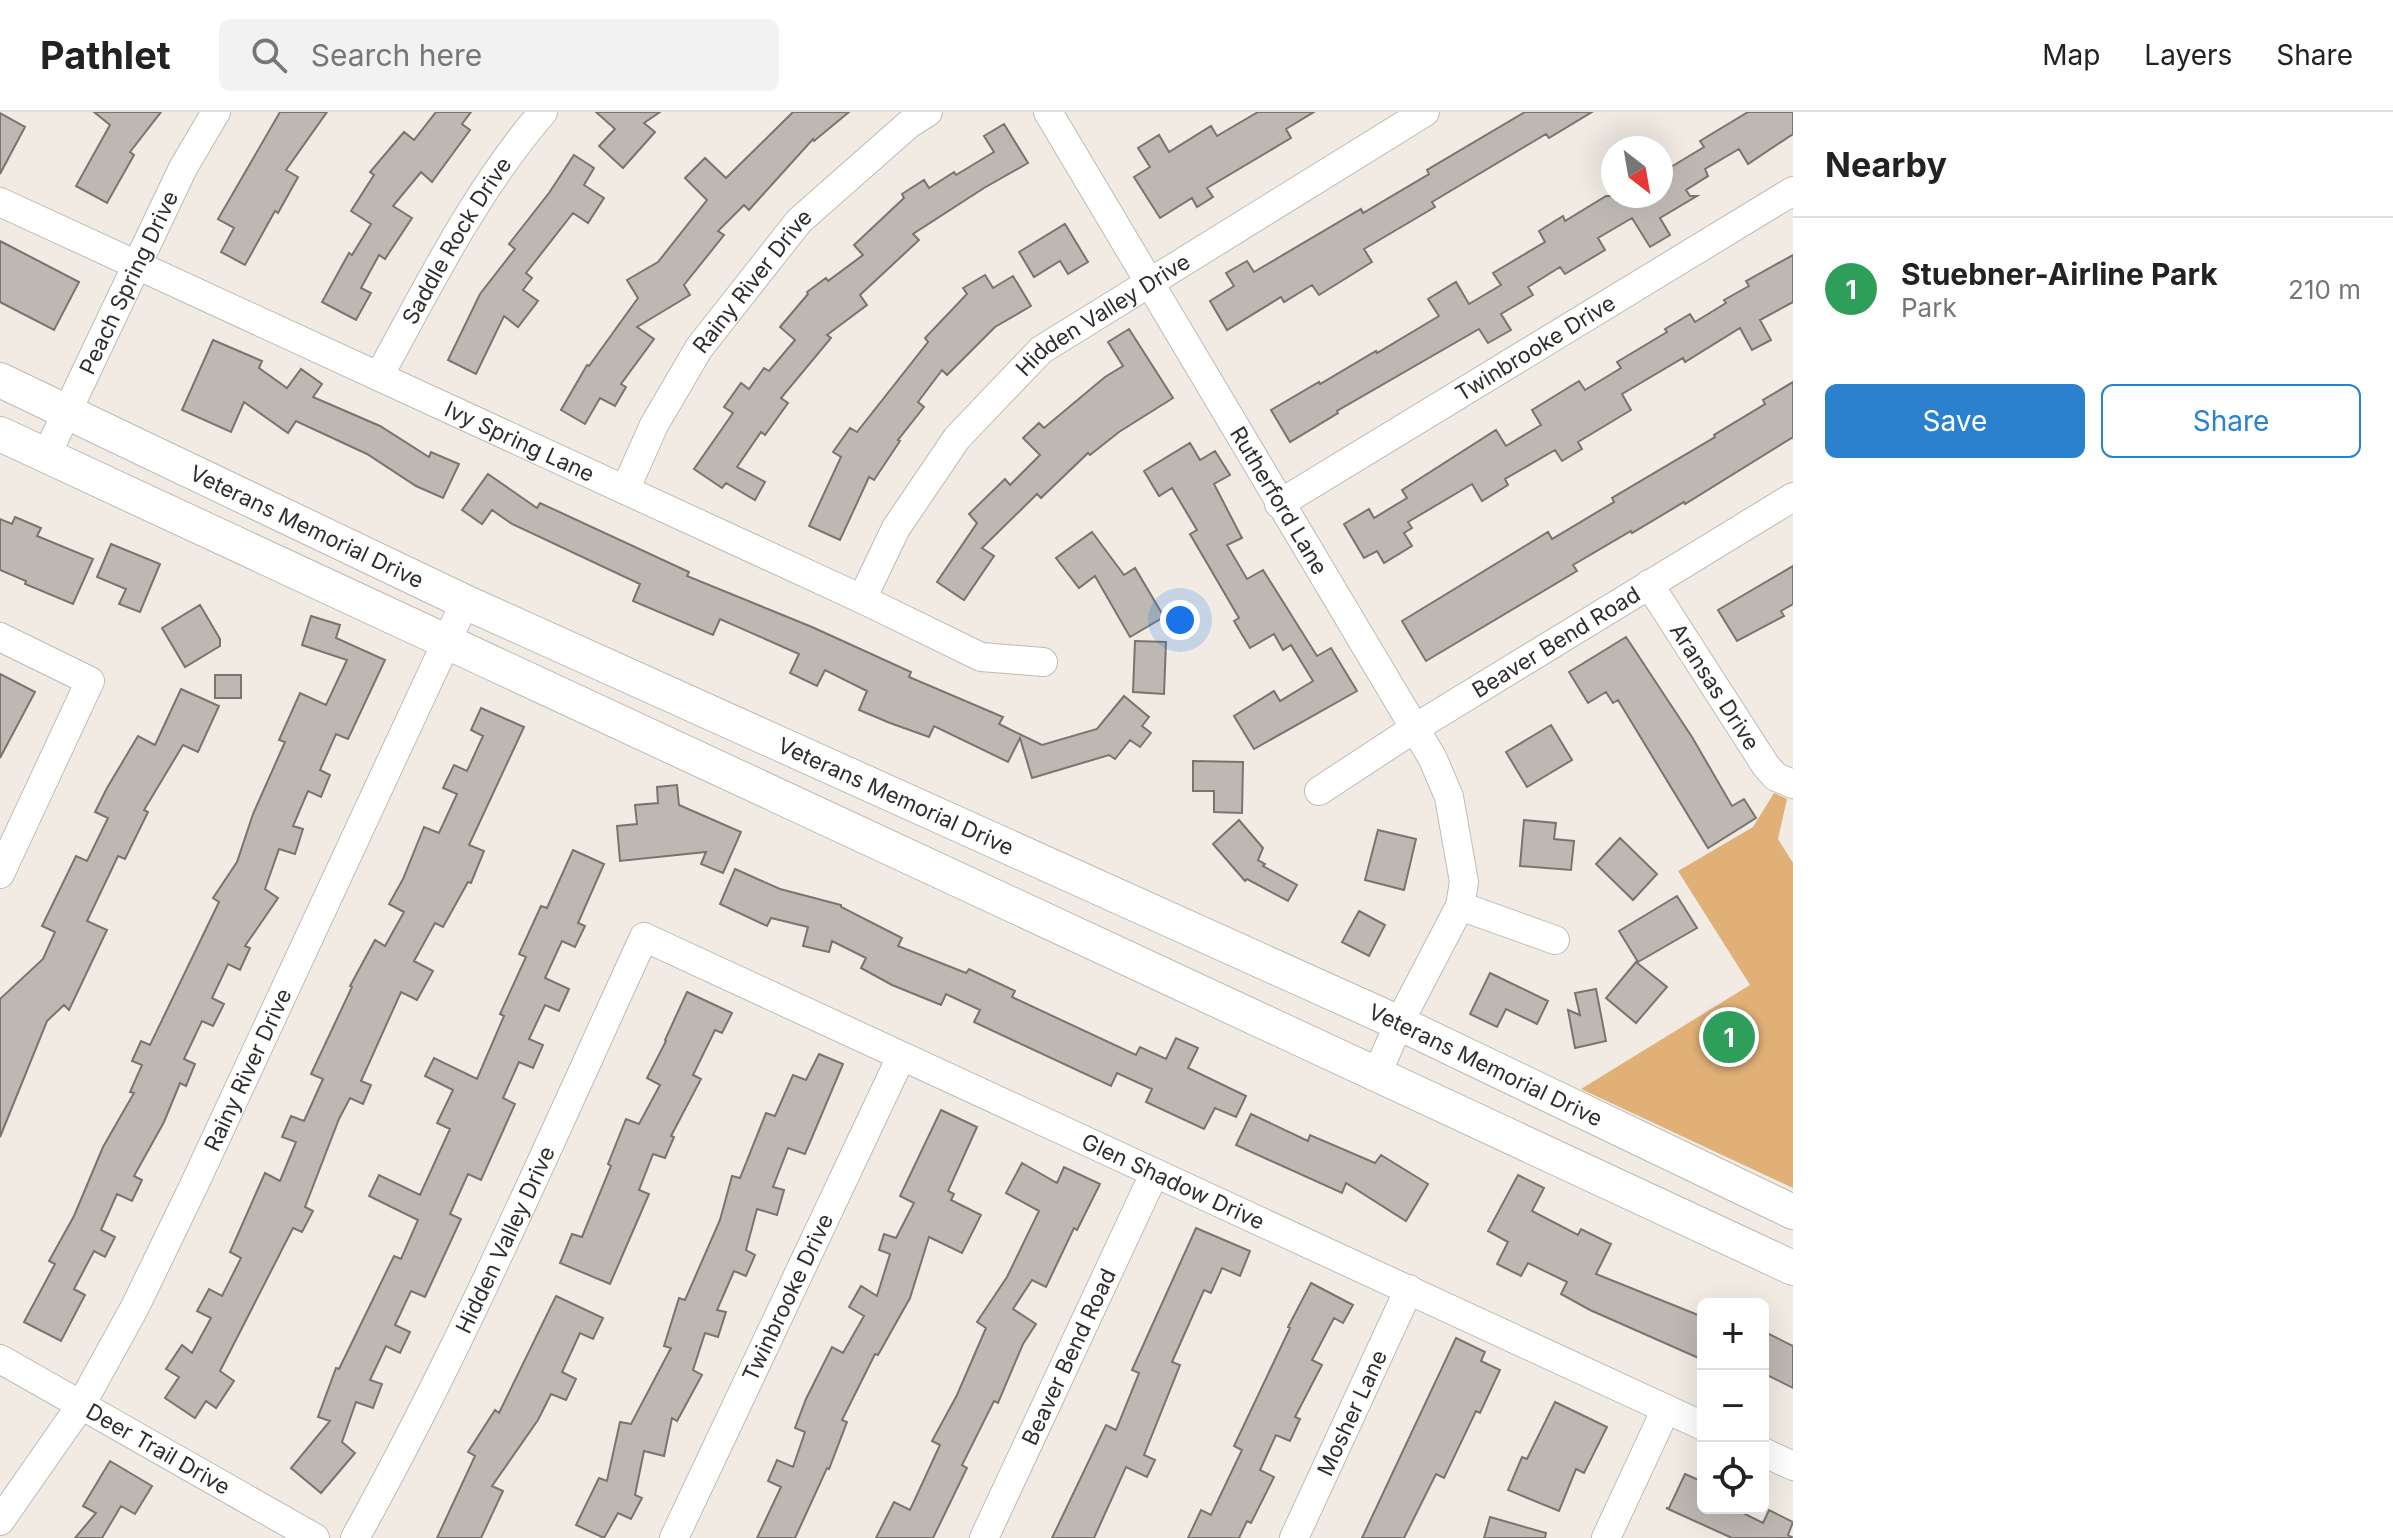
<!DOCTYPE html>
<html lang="en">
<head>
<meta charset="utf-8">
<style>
  :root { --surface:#fff; --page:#f2f2f2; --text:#222; --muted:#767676; --line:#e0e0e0; --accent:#2c81cf }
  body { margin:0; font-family:Inter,sans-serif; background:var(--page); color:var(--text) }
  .controls { position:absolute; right:24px; bottom:24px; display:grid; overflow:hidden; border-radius:12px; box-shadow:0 8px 32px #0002 }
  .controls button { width:72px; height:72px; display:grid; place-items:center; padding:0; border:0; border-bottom:2px solid var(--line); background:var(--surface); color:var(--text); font:40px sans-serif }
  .compass { position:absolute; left:1601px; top:24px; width:72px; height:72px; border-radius:50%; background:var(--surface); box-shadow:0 8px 32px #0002; rotate:149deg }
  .you { position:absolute; left:1180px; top:508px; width:28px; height:28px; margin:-20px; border:6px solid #fff; border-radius:50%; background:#1a73e8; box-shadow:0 0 0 12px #1a73e833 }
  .badge { display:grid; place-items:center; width:52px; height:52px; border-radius:50%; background:var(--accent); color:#fff; font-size:26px; font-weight:700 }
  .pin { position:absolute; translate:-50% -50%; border:4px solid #fff; box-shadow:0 2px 8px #0006 }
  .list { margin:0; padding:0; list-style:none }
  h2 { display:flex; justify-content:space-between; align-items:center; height:104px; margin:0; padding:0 32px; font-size:34px }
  h2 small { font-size:26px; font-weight:400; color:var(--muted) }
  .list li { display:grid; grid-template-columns:52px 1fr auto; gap:24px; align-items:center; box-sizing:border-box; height:144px; padding:0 32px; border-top:2px solid var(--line) }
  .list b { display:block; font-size:30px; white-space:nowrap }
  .list p { margin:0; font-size:26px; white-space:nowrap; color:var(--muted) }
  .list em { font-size:26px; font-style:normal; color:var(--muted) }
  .actions { display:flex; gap:16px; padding:24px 32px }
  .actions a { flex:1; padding:18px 0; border:2px solid var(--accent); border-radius:12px; text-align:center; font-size:28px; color:var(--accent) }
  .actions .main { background:var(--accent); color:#fff }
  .icon { flex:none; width:44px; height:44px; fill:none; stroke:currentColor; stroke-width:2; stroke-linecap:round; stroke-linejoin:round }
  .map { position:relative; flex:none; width:1793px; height:1426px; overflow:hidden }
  header { display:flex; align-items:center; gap:48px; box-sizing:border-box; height:112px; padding:0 40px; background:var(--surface); border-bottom:2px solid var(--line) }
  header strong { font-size:38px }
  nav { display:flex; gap:44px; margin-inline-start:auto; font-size:28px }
  .search { width:560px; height:72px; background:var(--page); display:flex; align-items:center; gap:20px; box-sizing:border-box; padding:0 28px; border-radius:12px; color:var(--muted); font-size:30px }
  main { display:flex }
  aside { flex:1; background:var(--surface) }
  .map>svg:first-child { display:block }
</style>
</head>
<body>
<header>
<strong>Pathlet</strong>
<div class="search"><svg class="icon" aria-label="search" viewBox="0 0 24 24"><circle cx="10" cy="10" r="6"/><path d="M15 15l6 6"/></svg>Search here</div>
<nav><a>Map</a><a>Layers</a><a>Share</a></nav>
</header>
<main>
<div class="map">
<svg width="1793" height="1426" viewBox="0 0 1793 1426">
  <rect width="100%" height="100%" fill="#f1ebe4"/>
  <path fill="#e0b077" d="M1774,681l13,6 -9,40 15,24v325l-212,-99 169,-104 -72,-114 75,-44z"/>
  <path fill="#beb8b2" stroke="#79746e" stroke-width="2" d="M94,0h67l-31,40 4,3 -27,48 -31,-17 34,-61z
    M280,0h47l-41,58 12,7 -20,36 -3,-2 -30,54 -24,-13 13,-24 -16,-9z
    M436,0h35l-9,12 8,6 -38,52 -11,-10 -28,34 19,12 -27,41 -6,-4 -18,33 10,5 -15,27 -34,-18 27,-49 3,2 19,-31 -20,-13 23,-36 -4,-3 34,-40 10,8z
    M596,0h64l-16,11 11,9 -32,36 -24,-22 16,-17z
    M793,0h56l-35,29 -1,-2 -64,71 -5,-5 -26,26 6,4 -40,50 6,10 -53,32 17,12 -33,45 5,3 -11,19 -15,-8 -15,26 -24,-14 26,-45 2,1 49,-68 -11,-18 31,-18 49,-62 -22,-22 20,-20 21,20z
    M1258,0h56l-28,17 5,9 -84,50 6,9 -16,10 -5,-9 -32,20 -26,-41 16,-10 -12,-19 21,-13 10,17 42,-26 6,10z
    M1525,0h67l-43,26 -3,-4 -114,68 3,5 -71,42 8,13 -53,33 -7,-10 -28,17 -3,-5 -54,33 -17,-29 24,-15 -8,-13 21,-12 7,11 107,-63 2,4 66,-39 -2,-4z
    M1748,0h45v22l-45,30 -9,-15 -34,20 3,7 -22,14 4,6h7l-37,22 10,17 -20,12 -18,-29 -34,20 7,12 -40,24 -5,-7 -32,20 5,8 -32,19 10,16 -23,13 -9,-14 -142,82 1,2 -48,29 -19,-32 48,-28 1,2 56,-33 1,2 62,-37 -11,-17 28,-17 13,22 32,-19 -8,-12 52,-31 -6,-11 24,-15 2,5 41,-25h55v-23l43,-26 -4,-6z
    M0,1l25,14 -25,47z
    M1004,12l24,39 -44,25 -71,46 6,6 -59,55 7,10 -40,30 4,3 -50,60 7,5 -23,32 -4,-3 -24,35 28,15 -10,18 -29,-17 -4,5 -28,-19 39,-56 -9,-6 17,-24 8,6 15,-21 5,3 26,-31 -15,-13 28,-33 -1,-2 19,-14 2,3 35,-26 -9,-10 50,-47 -2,-4 22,-14 5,8 25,-16 2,3 38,-23 -10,-16z
    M574,43l20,13 -10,17 20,13 -16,25 -15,-10 -47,60 6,5 -9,12 15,11 -20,26 -14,-11 -28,58 -28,-14 32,-66 35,-45 -6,-5 40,-51z
    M1065,112l23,38 -20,12 -8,-13 -26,16 -15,-25z
    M0,129l79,41 -25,48 -54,-28z
    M1793,143v47l-33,18 11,20 -19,10 -12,-22 -55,34 -2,-4 -61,36 9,16 -53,32 4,7 -20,12 -7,-11 -50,29 3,6 -26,16 -10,-17 -64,38 4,6 -8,5 8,13 -28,17 -7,-12 -13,7 -20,-34 25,-15 5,9 33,-20 -5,-8 94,-60 10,16 35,-21 -9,-15 47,-29 6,9 36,-22 -4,-6 50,-30 -2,-3 25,-15 5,8 31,-19 -2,-3 25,-14 -3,-5z
    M985,163l8,13 20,-12 18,30 -36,21 -48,48 -5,-5 -24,32 6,5 -26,33 2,1 -26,39 -5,-3 -29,63 -31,-14 32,-69 -8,-5 17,-24 7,4 71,-90 -3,-4 42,-44 -4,-6z
    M1129,217l44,69 -54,34 -29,23 -2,-2 -47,45 -4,-4 -55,54 12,8 -30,44 -27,-18 40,-59 -8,-9 36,-35 5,6 30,-30 -17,-17 16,-15 5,5 61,-51 18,-11 -15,-24z
    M213,228l49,21 -3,7 28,20 14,-19 21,15 -9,13 67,29 49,31 2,-5 28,12 -16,34 -27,-12 -49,-32 -71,-33 -8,12 -44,-31 -13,30 -49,-22z
    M1793,270v55l-108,67 -1,-2 -52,31 -1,-2 -58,34 4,6 -151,90 -24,-40 146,-89 4,7 62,-37 -2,-4 103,-61 -1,-2 51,-31 -2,-4z
    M1190,331l10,17 15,-9 15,24 -16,9 28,54 -15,7 20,34 16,-9 54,86 14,-8 26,43 -103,58 -20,-33 40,-25 6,10 33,-20 -22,-36 -8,5 -9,-16 -24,14 -16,-27 5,-3 -49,-84 7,-4 -25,-42 -13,8 -15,-25z
    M488,362l49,34 3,-5 149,69 -2,4 125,51 99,45 -2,5 94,40 -4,7 43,21 55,-16 27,-33 25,21 -7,9 9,7 -11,14 -10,-7 -15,19 -6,-4 -77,23 -12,-40 -12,24 -74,-36 -5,11 -39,-14 -31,-13 8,-19 -42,-21 -8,16 -27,-13 9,-19 -79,-35 -7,16 -80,-34 7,-17 -128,-60 -20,-14 -10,14 -20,-14z
    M15,405l26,11 -4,8 56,23 -20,45 -48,-20 1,-3 -26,-11v-51l12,5z
    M1092,420l32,43 11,-7 29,49 -34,20 -35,-61 -16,12 -23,-30z
    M111,432l49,20 -20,48 -21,-8 7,-15 -29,-12z
    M1793,454v38l-12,7 3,5 -47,25 -19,-31z
    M200,493l20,34v7l-35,21 -23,-39z
    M311,504l29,9 -4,13 49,22 -37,79 -12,-5 -16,36 10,5 -9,22 -13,-6 -15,35 10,3 -8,25 -16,-5 -14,40 13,9 -33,48 5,2 -10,22 -12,-6 -16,34 12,6 -11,22 -11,-5 -18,38 11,5 -9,22 -6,-3 -16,39 -30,54 8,4 -10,21 -15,-7 -16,36 14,7 -10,20 -11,-6 -20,38 11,6 -24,46 -37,-19 31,-58 -6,-3 25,-45 29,-69 31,-54 -4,-1 12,-27 -10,-4 9,-20 9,4 69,-143 -6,-4 24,-36 16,-48 32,-72 -6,-2 21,-47 26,12 21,-45 -45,-15z
    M1626,525l66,100 40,69 12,-7 12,19 -48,30 -90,-148 -5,3 -7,-11 -18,11 -19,-31z
    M1135,529l31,1 -2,52 -31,-2z
    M0,562l35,18 -35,66z
    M215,563h26v23h-26z
    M181,577l38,17 -21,46 -15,-7 -39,65 4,2 -23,47 -7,-3 -31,65 20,9 -38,80 -5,-5 -17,16 -47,116v-138l43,-40 12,-27 -13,-6 34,-70 11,5 21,-43 -13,-6 12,-24 31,-52 17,9z
    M481,596l43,19 -55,118 15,6 -13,32 -3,-1 -25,45 -8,-4 -21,38 19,10 -16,29 -16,-8 -40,89 10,4 -8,19 -13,-6 -11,21 -34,88 8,4 -11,21 -9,-4 -73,143 14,10 -18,27 -10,-7 -11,17 -30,-20 14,-21 -13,-8 16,-24 10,8 19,-35 -14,-7 12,-22 13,7 19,-38 -11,-6 35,-79 15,8 16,-39 -14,-5 9,-21 13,5 19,-42 -12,-5 41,-87 -2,-1 25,-46 10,6 19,-34 -15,-8 14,-25 21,-52 15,6 18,-39 -14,-6 11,-23 13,6 16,-35 -12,-6z
    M1551,613l21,35 -45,27 -21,-35z
    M1193,649l50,1 -1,51 -28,-1v-21h-21z
    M677,673l2,20 62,27 -18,41 -22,-9 5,-12 -86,9 -3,-35 20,-2 -2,-19 23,-2 -1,-16z
    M1239,708l24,28 -5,12 7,4 -2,2 34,19 -9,16 -41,-22 -2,2 -32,-37z
    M1524,708l32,3 -2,16 20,2 -3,29 -51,-4z
    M1378,718l38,9 -12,51 -39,-10z
    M1620,726l37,36 -24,26 -37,-36z
    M573,738l31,14 -26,59 7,3 -10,21 -13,-6 -17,37 24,11 -10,22 -14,-6 -16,34 14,6 -10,23 -14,-6 -16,36 12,6 -34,76 -13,-6 -18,40 11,5 -36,78 -14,-6 -16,34 15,7 -10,21 -14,-7 -16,34 12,4 -9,24 -17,-6 -14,40 13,11 -34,40 -30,-25 39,-47 -12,-4 18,-49 3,1 55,-113 7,3 17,-39 -49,-24 10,-21 41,20 30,-66 -13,-6 16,-33 -28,-14 9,-18 43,21 27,-63 -4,-2 26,-57 -7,-3 22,-48 6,2z
    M735,757l45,20 61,16v2l61,31 -4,8 68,27 3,-4 46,22 -3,6 124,58 4,-8 26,12 10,-21 22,10 -10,20 58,28 -10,21 -21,-9 -11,21 -58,-27 6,-13 -35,-16 -6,13 -137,-64 6,-12 -34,-16 -5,11 -49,-20 -31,-17 5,-10 -34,-17 -3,11 -26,-6 5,-19 -37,-9 -4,8 -47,-22z
    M1677,784l20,32 -59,34 -19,-31z
    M1359,799l26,14 -16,31 -27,-14z
    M1636,850l31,25 -31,36 -30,-25z
    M1490,861l58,28 -11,23 -31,-15 -9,18 -27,-13z
    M1596,877l10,52 -31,7 -7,-38 12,5 -5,-22z
    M687,880l45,21 -10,20 -7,-3 -22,45 8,4 -30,57 3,1 -9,21 -12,-4 -14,36 10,4 -39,90 -50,-21 12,-29 10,3 29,-71 -3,-2 18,-45 13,5 21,-39 -13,-7 19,-37 -1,-1z
    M819,942l24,10 -38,90 -17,-6 -15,39 11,3 -7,25 -20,-6 -11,41 9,5 -9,21 -12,-5 -17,39 9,2 -8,25 -13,-4 -12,37 9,5 -25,46 -5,-3 -8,38 -20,-5 -9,44 7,3 -11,21 -13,-6 -14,25 -28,-13 23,-47 8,3 13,-59 11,2 40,-76 -7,-2 15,-48 6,2 35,-80 12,-44 8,2 26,-65 9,3 18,-41 13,5z
    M941,998l36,17 -29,64 6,3 -3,6 30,15 -19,38 -33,-16 -19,61 -32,57 -3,-1 -33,66 5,2 -18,47 -2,-1 -32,70h-38l24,-51 -13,-6 9,-21 16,7 12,-35 -10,-4 11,-29 26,-52 11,6 21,-37 -15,-9 12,-21 16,10 13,-42 -11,-4 5,-16 12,4 18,-35 -14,-7z
    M1251,1002l57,27 2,-6 65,28 6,-8 47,29 -22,37 -60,-38 -4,10 -106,-48z
    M1022,1051l35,20 7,-16 36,17 -23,46 -3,-2 -28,59 -14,-7 -19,29 23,15 -13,20 -25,59 -4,-2 -32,64 5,3 -34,70h-57l18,-36 16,8 30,-65 -8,-4 25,-46 29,-67 -9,-6 30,-45 32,-66 -33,-18z
    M1518,1063l26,13 -12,23 46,24 3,-6 30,15 -15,30 107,43v43l-113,-50 -29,-16 6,-12 -39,-19 -7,13 -24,-12 11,-22 -20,-11z
    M1196,1116l54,23 -10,25 -18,-8 -11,25 -7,-3 -32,72 8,3 -36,90 11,5 -8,17 -21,-10 -32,71h-42l54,-113 10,5 23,-57 -7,-3z
    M1311,1171l42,22 -10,18 -9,-5 -22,42 10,5 -27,52 5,2 -10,22 -14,-6 -16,35 14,7 -23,46 -4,-2 -8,17h-51l13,-28 10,5 31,-65 -8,-4 56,-118 -2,-1z
    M556,1184l47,22 -10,21 -13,-6 -18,39 14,7 -10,21 -15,-6 -13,26 -46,66 11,5 -22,47h-44l38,-82 -7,-4 27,-42 4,3z
    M1763,1219l30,15v42l-30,-15z
    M1456,1226l29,14 -4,9 19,9 -20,43 -4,-2 -32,67 -8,-4 -32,64h-42z
    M1555,1290l52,25 -23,46 -8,-4 -17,42 -51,-21 14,-33 5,2z
    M110,1349l42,25 -17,28 -14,-8 -19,32h-27l21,-25 -13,-7z
    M1685,1362l18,8v26h30l30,15 6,-13 24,12 -5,13 5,3h-61l-66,-30h3z
    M1490,1405l56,16 -1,5h-61z"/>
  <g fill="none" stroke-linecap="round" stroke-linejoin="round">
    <defs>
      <g id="minor">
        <path id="s1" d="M1048,0l385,647 16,38 15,85 -4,24 -61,117 -22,51"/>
        <path id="s2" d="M0,90l862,397 119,58 62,5"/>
        <path id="s3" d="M379,264c50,-91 96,-185 164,-264"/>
        <path id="s4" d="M46,344l137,-288 33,-56"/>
        <path id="s5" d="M625,378l29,-65 45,-77 100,-127 110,-97 19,-12"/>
        <path id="s6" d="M1279,392l514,-313"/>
        <path id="s7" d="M1649,472l117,182 10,11 17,7"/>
        <path id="s8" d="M862,487l34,-71 61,-90 84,-88 384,-238"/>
        <path d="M0,525l90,44 -90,193"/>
        <path id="s9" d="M1319,679l96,-63 378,-231"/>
        <path d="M1460,794l95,34"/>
        <path id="s10" d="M0,1247l315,179"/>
        <path d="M1763,1340l30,14"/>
        <path id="s11" d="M0,1409l81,-116 54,-98 60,-124 270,-581"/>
        <path id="s12" d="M355,1426c108,-194 196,-399 289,-601l1059,489"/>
        <path id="s13" d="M674,1426l227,-481"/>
        <path id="s14" d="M984,1426l170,-364"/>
        <path id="s15" d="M1294,1426l115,-249"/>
        <path d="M1606,1426l60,-129"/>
      </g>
      <g id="major">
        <path id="s16" d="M0,268l465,222 934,421 394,189"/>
        <path d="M0,322l1793,834"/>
      </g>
    </defs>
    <use href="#minor" stroke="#bfbab3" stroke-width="30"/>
    <use href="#major" stroke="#bfbab3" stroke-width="36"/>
    <use href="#minor" stroke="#fff" stroke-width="28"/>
    <use href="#major" stroke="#fff" stroke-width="34"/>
  </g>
  <g text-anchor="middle" stroke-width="8" stroke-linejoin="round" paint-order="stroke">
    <g font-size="22" fill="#302e2c" stroke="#fef8f2">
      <text dy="8" stroke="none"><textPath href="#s3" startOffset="156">Saddle Rock Drive</textPath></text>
      <text dy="8" stroke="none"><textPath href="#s4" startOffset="192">Peach Spring Drive</textPath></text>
      <text dy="8" stroke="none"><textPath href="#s5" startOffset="246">Rainy River Drive</textPath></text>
      <text dy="8" stroke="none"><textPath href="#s8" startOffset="380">Hidden Valley Drive</textPath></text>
      <text dy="8" stroke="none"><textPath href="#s6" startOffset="300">Twinbrooke Drive</textPath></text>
      <text dy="8" stroke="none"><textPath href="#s2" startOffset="572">Ivy Spring Lane</textPath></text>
      <text dy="8" stroke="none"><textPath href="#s1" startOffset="452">Rutherford Lane</textPath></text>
      <text dy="8" stroke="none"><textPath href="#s16" startOffset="340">Veterans Memorial Drive</textPath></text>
      <text dy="8" stroke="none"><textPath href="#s9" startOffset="280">Beaver Bend Road</textPath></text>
      <text dy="8" stroke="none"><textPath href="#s7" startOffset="122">Aransas Drive</textPath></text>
      <text dy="8" stroke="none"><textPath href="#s16" startOffset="988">Veterans Memorial Drive</textPath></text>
      <text dy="8" stroke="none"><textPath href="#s16" startOffset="1636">Veterans Memorial Drive</textPath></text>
      <text dy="8" stroke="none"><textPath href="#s11" startOffset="516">Rainy River Drive</textPath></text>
      <text dy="8" stroke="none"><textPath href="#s12" startOffset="1250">Glen Shadow Drive</textPath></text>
      <text dy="8" stroke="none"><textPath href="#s12" startOffset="334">Hidden Valley Drive</textPath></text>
      <text dy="8" stroke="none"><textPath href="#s13" startOffset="266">Twinbrooke Drive</textPath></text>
      <text dy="8" stroke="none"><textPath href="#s14" startOffset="200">Beaver Bend Road</textPath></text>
      <text dy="8" stroke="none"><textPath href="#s15" startOffset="138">Mosher Lane</textPath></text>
      <text dy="8" stroke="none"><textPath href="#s10" startOffset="182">Deer Trail Drive</textPath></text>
    </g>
  </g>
</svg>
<div class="controls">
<button>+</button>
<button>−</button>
<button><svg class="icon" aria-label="locate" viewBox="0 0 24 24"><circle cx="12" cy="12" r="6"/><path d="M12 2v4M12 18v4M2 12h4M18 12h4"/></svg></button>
</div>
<svg class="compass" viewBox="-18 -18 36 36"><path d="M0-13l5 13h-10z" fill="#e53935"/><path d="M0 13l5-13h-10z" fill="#767676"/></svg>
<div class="you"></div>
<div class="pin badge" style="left:1729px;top:925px;background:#2e9e5b">1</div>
</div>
<aside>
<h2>Nearby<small></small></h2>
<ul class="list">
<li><span class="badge" style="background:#2e9e5b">1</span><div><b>Stuebner-Airline Park</b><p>Park</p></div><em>210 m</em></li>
</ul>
<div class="actions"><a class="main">Save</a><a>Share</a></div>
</aside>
</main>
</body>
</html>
